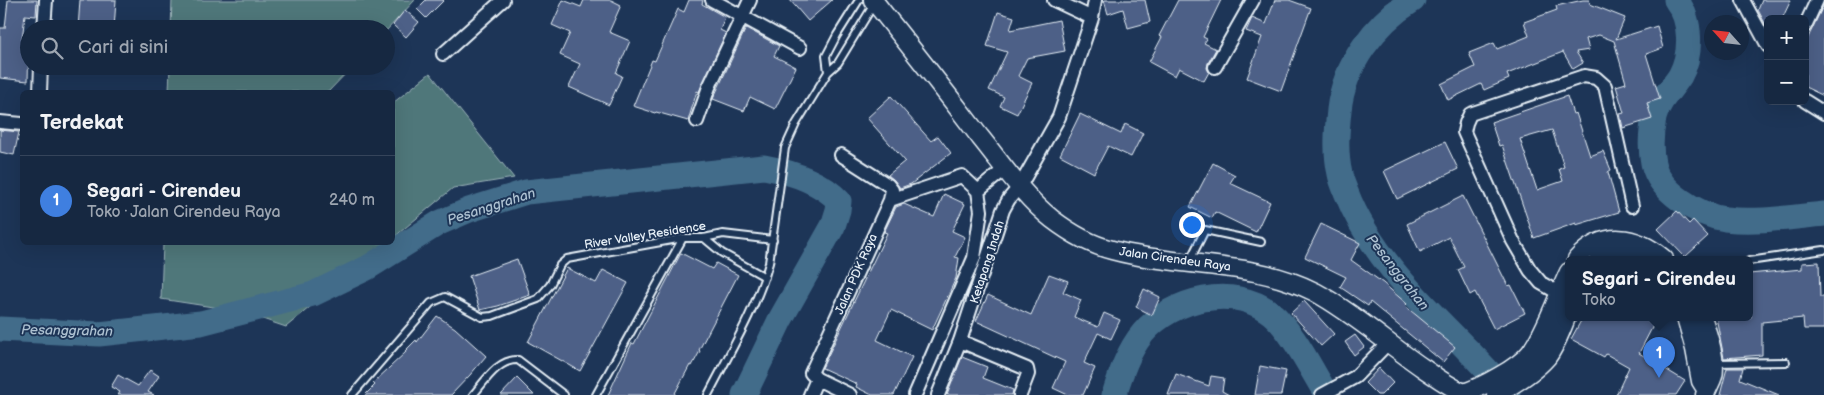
<!DOCTYPE html>
<html lang="id">
<head>
<meta charset="utf-8">
<style>
  :root { --surface:#162841; --page:#23344c; --text:#f1f3f6; --muted:#9ea6b1; --line:#35445a; --accent:#d93025 }
  body { margin:0; font-family:"Balsamiq Sans",sans-serif; background:var(--page); color:var(--text) }
  .controls { position:absolute; right:15px; top:15px; display:grid; overflow:hidden; border-radius:8px; box-shadow:0 5px 20px #0002 }
  .controls button { width:45px; height:45px; display:grid; place-items:center; padding:0; border:0; border-bottom:1px solid var(--line); background:var(--surface); color:var(--text); font:25px sans-serif }
  .compass { position:absolute; left:1704px; top:15px; width:45px; height:45px; border-radius:50%; background:var(--surface); box-shadow:0 5px 20px #0002; rotate:297deg }
  .you { position:absolute; left:1191px; top:224px; width:18px; height:18px; margin:-12px; border:4px solid #fff; border-radius:50%; background:#1a73e8; box-shadow:0 0 0 8px #1a73e833 }
  .badge { display:grid; place-items:center; width:32px; height:32px; border-radius:50%; background:var(--accent); color:#fff; font-size:16px; font-weight:700 }
  .pin { position:absolute; translate:-50% -41px; filter:drop-shadow(0 1px 2px #0008) }
  .pin::after { content:''; position:absolute; top:26px; width:18px; height:15px; background:inherit; clip-path:polygon(0 0,100% 0,50% 100%) }
  .popup { position:absolute; left:1565px; top:256px; width:188px; height:65px; box-sizing:border-box; display:grid; place-content:center; border-radius:8px; background:var(--surface); filter:drop-shadow(0 1px 4px #0005); font-size:16px; white-space:nowrap; color:var(--muted) }
  .popup b { font-size:19px; color:var(--text) }
  .popup::after { content:''; position:absolute; left:50%; top:100%; margin-left:-10px; border:10px solid transparent; border-top-color:var(--surface) }
  .list { margin:0; padding:0; list-style:none }
  h2 { display:flex; justify-content:space-between; align-items:center; height:65px; margin:0; padding:0 20px; font-size:21px }
  h2 small { font-size:16px; font-weight:400; color:var(--muted) }
  .list li { display:grid; grid-template-columns:32px 1fr auto; gap:15px; align-items:center; box-sizing:border-box; height:90px; padding:0 20px; border-top:1px solid var(--line) }
  .list b { display:block; font-size:19px; white-space:nowrap }
  .list p { margin:0; font-size:16px; white-space:nowrap; color:var(--muted) }
  .list em { font-size:16px; font-style:normal; color:var(--muted) }
  .icon { flex:none; width:28px; height:28px; fill:none; stroke:currentColor; stroke-width:2; stroke-linecap:round; stroke-linejoin:round }
  .map { position:relative; flex:none; width:1824px; height:395px; overflow:hidden }
  .search { position:absolute; background:var(--surface); box-shadow:0 5px 20px #0002; left:20px; top:20px; width:375px; height:55px; display:flex; align-items:center; gap:12px; box-sizing:border-box; padding:0 18px; border-radius:28px; color:var(--muted); font-size:19px }
  .panel { position:absolute; background:var(--surface); box-shadow:0 5px 20px #0002; left:20px; top:90px; width:375px; height:155px; border-radius:8px }
  .map>svg:first-child { display:block }
</style>
</head>
<body>
<div class="map">
<svg width="1824" height="395" viewBox="0 0 1824 395">
  <rect width="100%" height="100%" fill="#1d3557"/>
  <filter id="ink" filterUnits="userSpaceOnUse"><feTurbulence type="fractalNoise" baseFrequency=".02" numOctaves="2"/><feDisplacementMap in="SourceGraphic" scale="10" xChannelSelector="R" yChannelSelector="G"/><feConvolveMatrix kernelMatrix="1 2 1 2 8 2 1 2 1" color-interpolation-filters="sRGB"/></filter>
  <g filter="url(#ink)">
    <path fill="#50777a" stroke="#9cb4b9" d="M172,0h243l-29,31v-2h-215z
      M170,66h183l-25,26h-159z
      M430,73l84,105 -61,10 -60,50v-135z
      M163,243v-1l224,1 -101,84 -47,-16 -78,-12z"/>
    <g fill="none" stroke-linecap="round" stroke-linejoin="round">
      <path stroke="#436c8a" stroke-width="25" d="M1413,0c-38,23 -69,65 -74,110 -2,20 -4,43 1,64 1,6 4,12 6,18 22,57 65,101 108,144 18,19 39,38 54,59
        M1676,0c16,20 16,54 4,76 -9,14 -22,25 -26,42 -3,15 -4,31 -1,45 6,29 45,52 72,56 32,4 67,-2 99,-5
        M0,329l99,5 102,-11 112,-29 54,-26 72,-45 30,-13 57,-18 238,-25c27,5 56,14 75,34l-1,9 -5,16 -53,94 -36,75
        M1114,395c7,-22 14,-44 29,-62 30,-35 90,-49 128,-20 21,17 41,58 56,82"/>
    </g>
    <path fill="#4e6087" stroke="#e8f1f8" fill-rule="evenodd" d="M8,0h29l-1,16 -11,-1 -3,25h7l-1,41 -28,-3v-50h5z
      M80,0h36l-2,29h-36z
      M426,0h18l-18,18 -9,-9z
      M563,0l18,7 3,-7h27l10,5 -12,27 21,9 -14,32 6,3 -13,29 -40,-18 11,-23 -20,-9 10,-22 -18,-8z
      M689,0h14l-1,4 23,13 -5,13 6,3 -27,59 -2,-1 -9,30 -32,-9 -1,1 -22,-7 19,-46 3,1 23,-52 6,3z
      M790,0h42l-24,21z
      M1104,0h41l5,22 -22,6 -5,-19 -15,5z
      M1178,0h43l-18,37 4,2 -3,4 12,6 -8,14 -1,5 2,4 -5,9 -25,-13 -4,8 -26,-14 13,-25 -3,-1z
      M1275,0h14l22,8 -30,83 -34,-13 15,-41 -16,-6 6,-13 14,6z
      M1583,0h6l1,4 35,14 -9,21 41,-13 6,22 -17,6 14,45 -13,4 5,16 -29,9 -3,-14 4,-1 -8,-27 10,-3 -12,-42 -15,-6 -13,4 3,11 -13,2 7,11 -10,6 -10,-17 -56,22 2,5 -25,11 -3,-6 -33,16 -7,-16 34,-17 -6,-14 25,-10 3,6 32,-13 -5,-14 33,-12 -1,-4z
      M1762,0h29l-9,19h-14v10l-10,-19z
      M1824,4v92l-19,-9v-43z
      M405,10l14,12 -13,15 -13,-12z
      M998,12l16,5 -4,13 49,-10 6,31 -38,7 -9,18 14,7 -15,31 -17,-8 4,-9 -15,-7 18,-38 -20,-6z
      M746,28l33,18 -5,10 22,11 -21,42 -25,-12 -6,14 -31,-12z
      M891,96l40,45 7,-5 13,17 -40,31 -11,4 -6,-8 -6,-5 17,-14 -38,-43z
      M1567,96l6,18 3,-1 14,43 13,-5 8,19 -3,2 11,40 -43,13v-2l-42,15 -32,-93 -3,1 -8,-24zM1552,130l12,37 -5,2 4,12 -26,9 -17,-51z
      M1080,114l41,20 4,-10 18,9 -12,24 -23,-11 -14,27 -34,-18z
      M0,130l19,2 -5,23 -14,-3z
      M1445,142l13,27 -61,30 -13,-28z
      M1213,163l22,12 -5,8 40,19 -14,30 -41,-20 -3,6 -22,-11z
      M944,194l21,10 -13,27 13,6 -10,20 4,1 -3,20 -24,52 -41,-20 -14,30 35,17 -18,38h-22l-16,-8 1,-3 -35,-16 65,-135 -3,-1 12,-25 8,-3 30,13z
      M1463,196l45,90 3,-1 14,28 -31,16 -19,-37 -5,3 -12,-25 6,-3 -15,-30 -29,15 -13,-28z
      M1677,211l12,13 4,-4 15,16 -23,21 -27,-28z
      M1321,224l39,19 -9,17 32,23 24,21 -2,2 50,41 -12,15 -73,-60 -2,4 -28,-19 6,-10 -41,-20z
      M681,253l31,16 4,-6 22,12 -39,75 1,1 -8,15 -2,-1 -16,30h-66l17,-37 7,-15 2,1z
      M517,259l13,36 -32,11 -18,4 -11,-34z
      M1819,262l1,35h4v32h-20l-1,-11 -41,4v33l-38,3 -8,-41h35l-2,-43 53,-5v-6z
      M567,268l29,15 7,-13 25,13 -48,88 -52,-29z
      M1049,274l19,7 -5,11 18,8 -7,17 24,10 6,-14 16,7 -9,19 -13,-6 -14,30 11,5 -12,27h-15l-15,-7 12,-26 -89,-41 12,-26 43,20z
      M1144,289l16,8 -8,18 -16,-8z
      M1304,301l30,33 -13,12 -30,-33z
      M437,316l18,12 31,28 -16,19 -19,20h-86l10,-10 -2,-2 33,-31 -1,-1 11,-11 1,2z
      M1583,317h66l-2,3 7,4 -15,29 46,28 -9,14h-60l13,-28 -23,-13 -2,3 -33,-18z
      M1355,335l9,12 -10,8 -9,-13z
      M962,357l25,10 -4,11 30,12 -1,5h-65z
      M1260,366l26,5 -5,24h-26z
      M1379,368l14,15 -12,12h-4l-12,-12z
      M1727,368h16l-3,11 39,16h-59z
      M150,370l9,6 -11,16 6,3h-36l2,-3 -9,-5 7,-12 20,11z
      M1176,374l33,12 2,-10 13,2 -2,13 7,4h-61z
      M517,378l17,17h-33z"/>
    <g fill="none" stroke-linecap="round" stroke-linejoin="round">
      <defs>
        <path id="lane" d="M828,72l-2,-16 11,-21 22,-35
          M704,238l18,15 43,24
          M1749,261l75,-11
          M1189,262l16,-32 56,12
          M1714,363l72,-1
          M352,395l79,-92 14,-6 37,20 10,-1 46,-17 12,-14 10,-20 7,-6 116,-21h21l19,-4 50,6
          M473,395c12,-14 25,-36 45,-35l46,35
          M596,395l87,-157
          M708,395c21,-41 49,-88 61,-132l16,-115 11,-24 32,-52 10,-9 36,-59"/>
        <path id="street" d="M712,0l88,48
          M1054,0l38,18
          M1743,0l25,46
          M1805,26l12,-26
          M44,29l2,-29
          M443,54l60,-54
          M1215,67l38,-67
          M40,92l1,-26
          M1805,101l19,12
          M697,121l12,-34 41,-87
          M0,122l22,2
          M841,155l47,30 4,5 -2,10 -79,173 6,6 33,16
          M890,200l72,-24 16,15
          M1569,299l-28,-16 -11,-13 -17,-29 -49,-109 2,-9 4,-9 114,-38 12,2 9,8 27,120
          M960,341l67,28 1,5 -8,21
          M810,395l7,-16
          M915,395l59,-137 7,-47 -3,-20 28,-23
          M938,395l22,-54 43,-131 6,-11 11,-13 39,-69 33,-99 3,-18
          M1322,395l33,-18 33,-34"/>
        <path id="secondary" d="M873,0c36,45 72,91 107,137 22,27 44,60 72,82 17,13 40,26 60,31 67,18 140,10 203,42 37,20 73,52 108,76 15,10 29,21 46,27
          M1577,259c26,-29 59,-24 87,0
          M1600,259c13,-6 25,-5 38,0
          M1686,317l9,32 6,32 5,8
          M1702,317c5,15 15,44 11,59 -2,7 -6,12 -8,19
          M1464,393c18,-6 54,-25 66,-40 15,-19 28,-58 39,-81
          M1496,395c17,-11 37,-22 51,-38 10,-13 16,-32 22,-47"/>
      </defs>
      <use href="#lane" stroke="#e8f1f8" stroke-width="10"/>
      <use href="#street" stroke="#e8f1f8" stroke-width="16"/>
      <use href="#secondary" stroke="#e8f1f8" stroke-width="21"/>
      <use href="#lane" stroke="#1d3557" stroke-width="6"/>
      <use href="#street" stroke="#1d3557" stroke-width="12"/>
      <use href="#secondary" stroke="#1d3557" stroke-width="18"/>
    </g>
  </g>
  <g text-anchor="middle" stroke-width="4" stroke-linejoin="round" paint-order="stroke">
    <g font-size="12" fill="#e8f1f8" stroke="#1d3557">
      <text transform="translate(645 235) rotate(-9)" y="4">River Valley Residence</text>
      <text transform="translate(1175 259) rotate(8)" y="4">Jalan Cirendeu Raya</text>
      <text transform="translate(987 262) rotate(-72)" y="4">Ketapang Indah</text>
      <text transform="translate(856 274) rotate(-66)" y="4">Jalan PDK Raya</text>
    </g>
    <g font-size="14" font-style="italic" fill="#aec2d2" stroke="#1d3557">
      <text transform="translate(491 206) rotate(-18)" y="5">Pesanggrahan</text>
      <text transform="translate(1398 272) rotate(52)" y="5">Pesanggrahan</text>
      <text transform="translate(67 330) rotate(1)" y="5">Pesanggrahan</text>
    </g>
  </g>
</svg>
<div class="controls">
<button>+</button>
<button>−</button>
</div>
<svg class="compass" viewBox="-18 -18 36 36"><path d="M0-13l5 13h-10z" fill="#e53935"/><path d="M0 13l5-13h-10z" fill="#9ea6b1"/></svg>
<div class="you"></div>
<div class="pin badge" style="left:1659px;top:378px;background:#3f7fe0">1</div>
<div class="popup"><b>Segari - Cirendeu</b>Toko</div>
<div class="search"><svg class="icon" aria-label="search" viewBox="0 0 24 24"><circle cx="10" cy="10" r="6"/><path d="M15 15l6 6"/></svg>Cari di sini</div>
<section class="panel">
<h2>Terdekat<small></small></h2>
<ul class="list">
<li><span class="badge" style="background:#3f7fe0">1</span><div><b>Segari - Cirendeu</b><p>Toko · Jalan Cirendeu Raya</p></div><em>240 m</em></li>
</ul>
</section>
</div>
</body>
</html>
